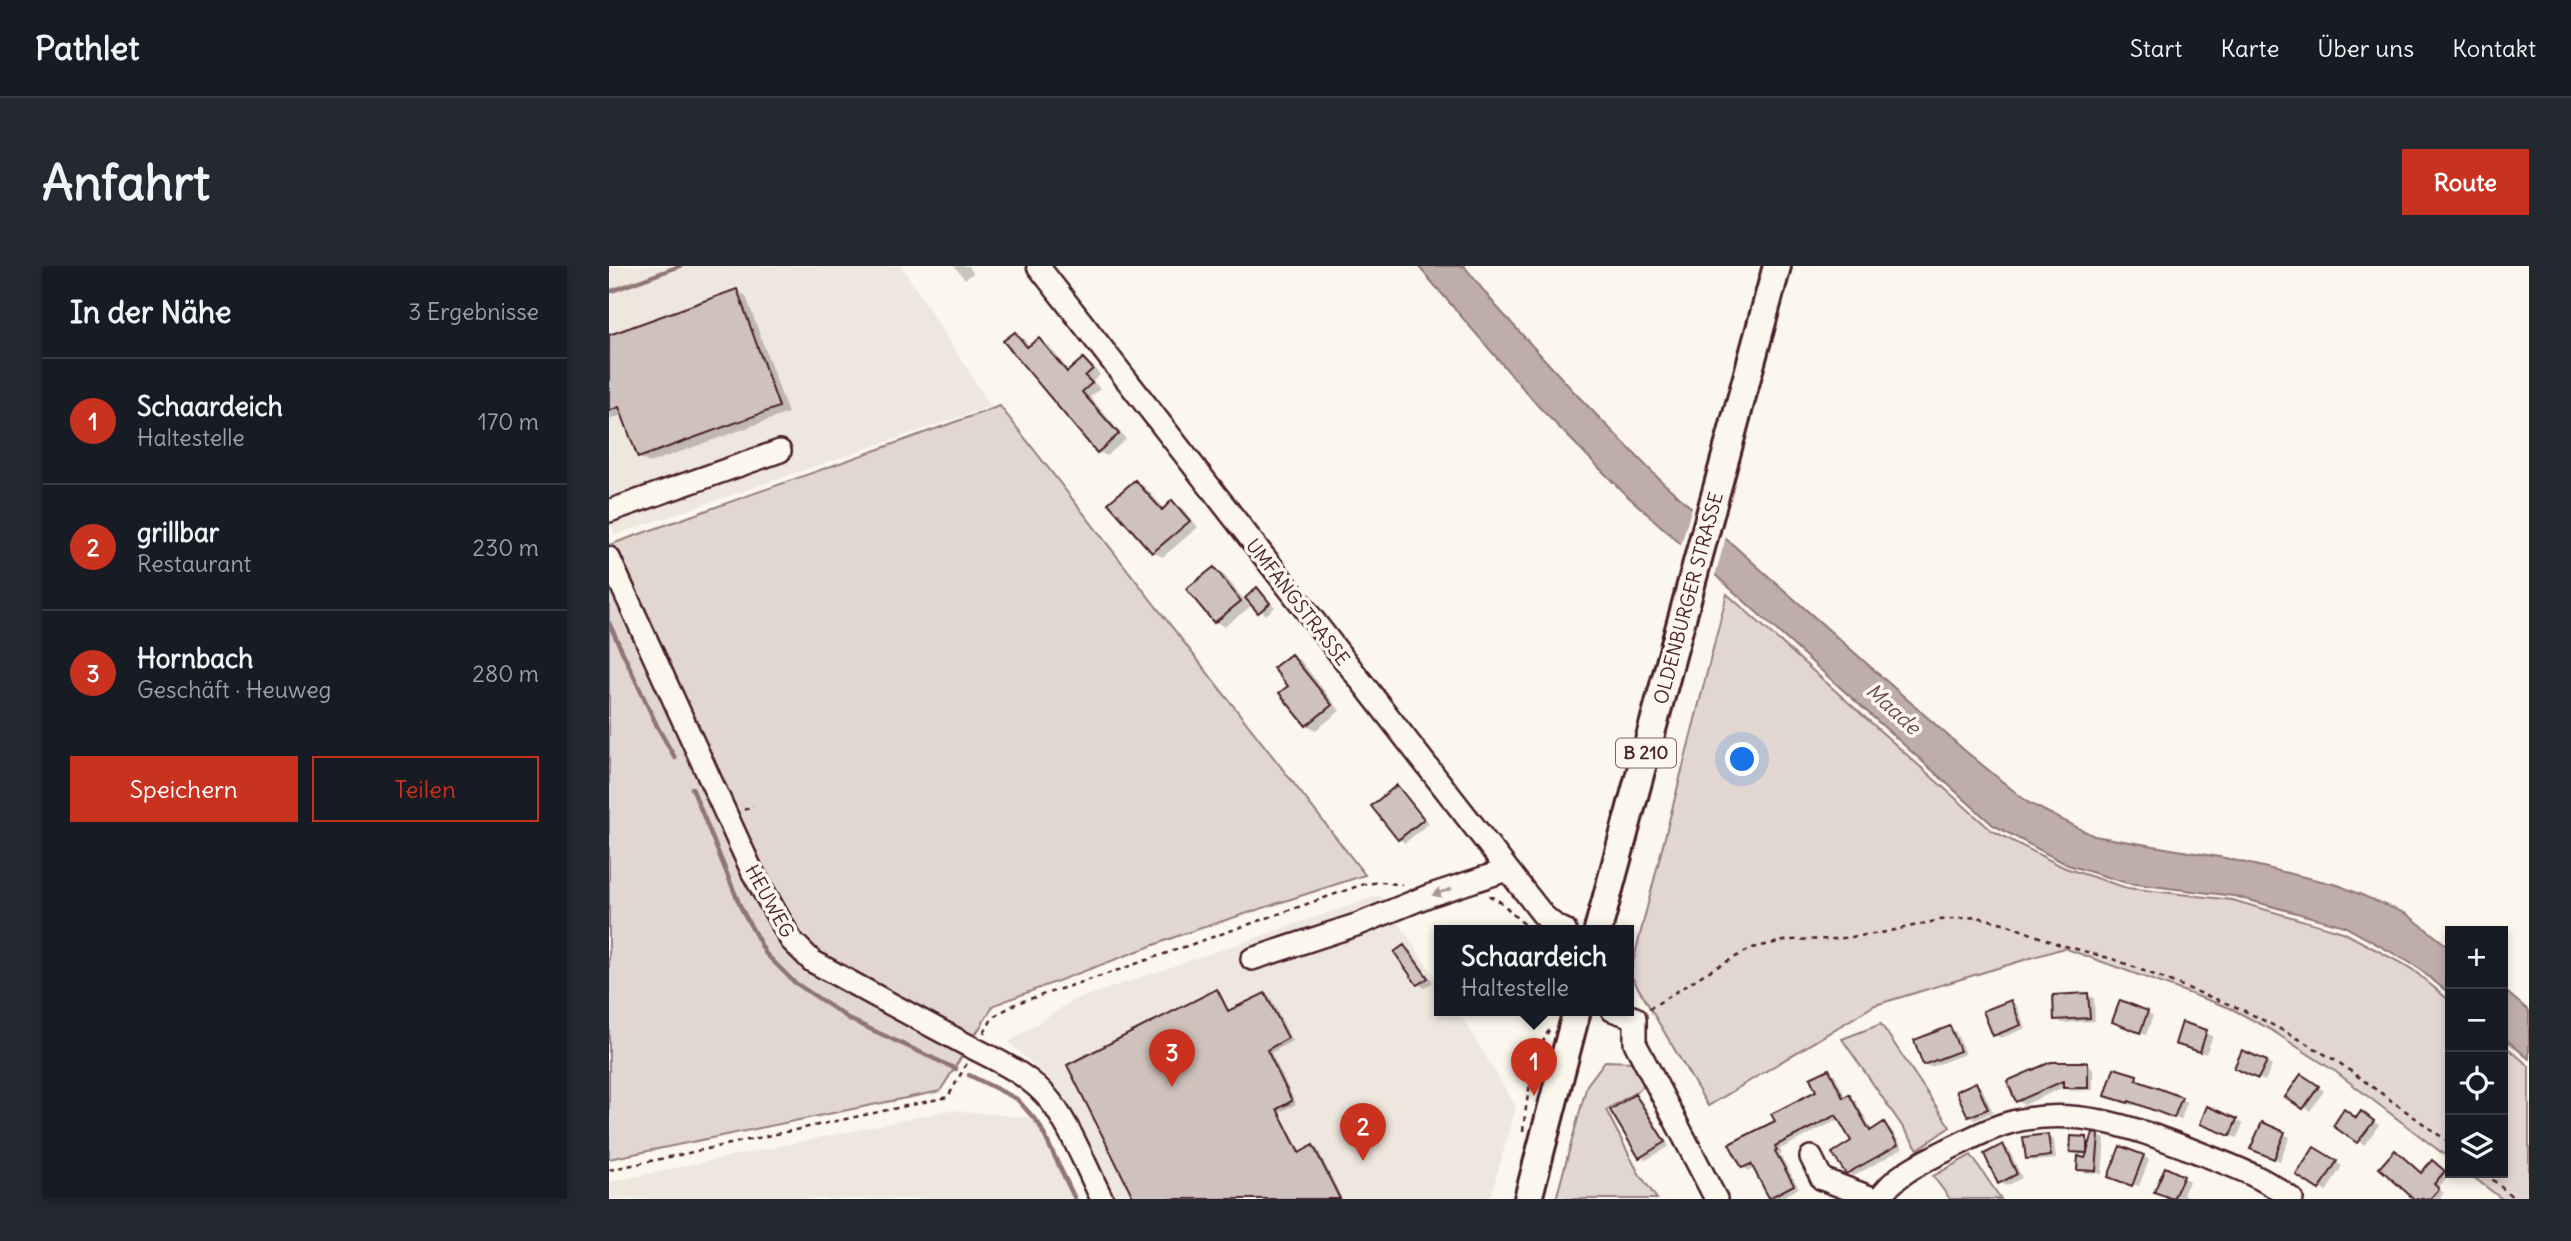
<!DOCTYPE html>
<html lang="de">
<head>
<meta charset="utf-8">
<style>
  :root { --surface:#171b24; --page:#242831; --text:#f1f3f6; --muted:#9ea1a6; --line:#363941; --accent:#c8321e }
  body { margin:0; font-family:Delius,sans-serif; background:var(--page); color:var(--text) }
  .controls { position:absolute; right:21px; bottom:21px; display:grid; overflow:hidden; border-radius:0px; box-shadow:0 4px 10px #0003 }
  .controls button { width:63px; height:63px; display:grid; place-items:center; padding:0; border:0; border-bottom:2px solid var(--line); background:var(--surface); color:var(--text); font:35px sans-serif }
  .you { position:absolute; left:1134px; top:494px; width:24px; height:24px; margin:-18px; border:5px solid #fff; border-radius:50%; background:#1a73e8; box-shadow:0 0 0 10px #1a73e833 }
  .badge { display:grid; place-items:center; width:46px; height:46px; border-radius:50%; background:var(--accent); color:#fff; font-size:23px; font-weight:700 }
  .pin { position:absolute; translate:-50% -58px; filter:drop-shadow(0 2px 4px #0008) }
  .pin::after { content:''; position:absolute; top:37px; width:24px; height:21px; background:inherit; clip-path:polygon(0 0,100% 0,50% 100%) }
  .popup { position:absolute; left:825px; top:659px; width:200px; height:91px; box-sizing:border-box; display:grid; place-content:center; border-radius:0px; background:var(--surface); filter:drop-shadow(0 2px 5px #0005); font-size:23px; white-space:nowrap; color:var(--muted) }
  .popup b { font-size:26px; color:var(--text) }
  .popup::after { content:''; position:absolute; left:50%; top:100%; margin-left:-14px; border:14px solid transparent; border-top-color:var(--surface) }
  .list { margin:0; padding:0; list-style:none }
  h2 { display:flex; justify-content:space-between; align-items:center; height:91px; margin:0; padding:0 28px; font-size:30px }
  h2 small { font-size:23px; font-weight:400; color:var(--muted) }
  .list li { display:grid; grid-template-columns:46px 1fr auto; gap:21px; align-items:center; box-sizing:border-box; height:126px; padding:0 28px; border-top:2px solid var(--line) }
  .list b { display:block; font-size:26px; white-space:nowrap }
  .list p { margin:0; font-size:23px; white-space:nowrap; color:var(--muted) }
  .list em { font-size:23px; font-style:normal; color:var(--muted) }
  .actions { display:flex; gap:14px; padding:21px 28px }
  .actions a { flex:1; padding:16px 0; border:2px solid var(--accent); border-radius:0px; text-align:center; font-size:24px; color:var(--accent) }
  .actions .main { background:var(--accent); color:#fff }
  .icon { flex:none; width:38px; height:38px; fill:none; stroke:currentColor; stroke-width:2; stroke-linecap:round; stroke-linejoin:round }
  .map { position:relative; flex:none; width:1920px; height:933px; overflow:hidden; border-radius:0px }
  header { display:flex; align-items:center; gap:42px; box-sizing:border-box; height:98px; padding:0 35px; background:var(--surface); border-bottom:2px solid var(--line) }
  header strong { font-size:33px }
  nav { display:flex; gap:38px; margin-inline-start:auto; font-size:24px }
  .intro { display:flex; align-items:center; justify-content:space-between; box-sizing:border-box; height:168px; padding:0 42px }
  h1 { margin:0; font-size:49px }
  .button { padding:18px 32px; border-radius:0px; background:var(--accent); color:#fff; font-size:24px; font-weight:700 }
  main { display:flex; gap:42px; padding:0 42px }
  aside { flex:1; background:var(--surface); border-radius:0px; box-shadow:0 4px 10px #0003 }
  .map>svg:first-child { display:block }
</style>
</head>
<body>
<header>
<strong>Pathlet</strong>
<nav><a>Start</a><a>Karte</a><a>Über uns</a><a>Kontakt</a></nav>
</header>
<div class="intro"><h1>Anfahrt</h1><a class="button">Route</a></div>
<main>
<aside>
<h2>In der Nähe<small>3 Ergebnisse</small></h2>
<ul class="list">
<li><span class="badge">1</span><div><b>Schaardeich</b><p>Haltestelle</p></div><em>170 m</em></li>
<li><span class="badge">2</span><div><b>grillbar</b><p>Restaurant</p></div><em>230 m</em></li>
<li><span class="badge">3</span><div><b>Hornbach</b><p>Geschäft · Heuweg</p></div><em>280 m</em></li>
</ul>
<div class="actions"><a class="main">Speichern</a><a>Teilen</a></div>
</aside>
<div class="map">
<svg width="1920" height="933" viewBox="0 0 1920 933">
  <rect width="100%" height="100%" fill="#fbf7ec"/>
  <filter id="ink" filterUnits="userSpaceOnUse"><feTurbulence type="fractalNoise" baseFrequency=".0143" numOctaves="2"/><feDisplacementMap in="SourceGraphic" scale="14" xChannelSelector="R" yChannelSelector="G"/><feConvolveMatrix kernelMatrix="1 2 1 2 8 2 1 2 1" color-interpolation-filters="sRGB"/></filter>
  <g filter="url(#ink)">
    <path fill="#eee7de" d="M0,0h292l90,140 -376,129 -6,-13z
      M771,629l59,88v27h19l58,97 -26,92h-374l-58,-111 -49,-46 63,-41z
      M341,844l83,8 46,81h-470v-17z"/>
    <path fill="#e2d7d0" stroke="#967b7e" stroke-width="2" d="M391,140l365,469 -182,59 -189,71 -54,86 -331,68v-614z
      M1118,328l264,236 74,38 62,20 105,12 111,32 69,37 38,32v158l-114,-87 -68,-44 -38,-20 -166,-60 -189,57 -167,101 -78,-132z
      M1272,758l69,103 -32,22 -76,-110z
      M1894,778l26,22v133h-27l-34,-26h35z
      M996,795l27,1 13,24 -39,24 32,62 19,27h-101l31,-114z
      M1362,889l30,44h-51l-17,-23z"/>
    <path fill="#bfadaa" stroke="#907477" stroke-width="2" d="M809,0h46l32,40 80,88 84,86 303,269 64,53 67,34 131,22 113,27 69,29 43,34v46l-36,-29 -70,-39 -110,-30 -107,-13 -59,-18 -75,-40 -370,-333 -84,-85z
      M1894,723l26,22v48l-26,-22z"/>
    <path fill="#fbf7ec" d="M1084,237l34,30 -13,46 -34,-31z"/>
    <path fill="#0003" d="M345,0h15l4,7 -8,6z
      M128,25l9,5 42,117 -139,50 -10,-6 -15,-43 -15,6v-83z
      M406,68l9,5 6,8 9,-7 9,5 22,27 13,-12 9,5 8,10 -7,6 7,8 -10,8 36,42 -19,17 -9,-4z
      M526,216l10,5 20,23 7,-8 10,6 16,19 -35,30 -10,-5z
      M605,303l10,6 26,32 -26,20 -9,-6z
      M648,323l18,18 -9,8 -18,-17z
      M682,390l10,5 39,50 -24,19 -9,-5z
      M788,521l6,4 26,32 -24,20 -6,-4 -26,-33z
      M795,681l6,3 23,32 -8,6 -6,-4 -23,-32z
      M608,725l4,3 9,18 35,-17 5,2 22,44 -21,12 25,51 -16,8 21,41 12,-6 5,3 24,49h-206z
      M1479,729l6,3 1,23 -33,2 -6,-4z
      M1402,736l6,4 9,22 -25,10 -6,-3z
      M1538,746l6,4 -7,19 -26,-10z
      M1574,758l30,12 -7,18 -23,-8z
      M1341,762l6,4 9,22 -34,13 -7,-3z
      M1657,796l6,4 -7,15 -23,-10z
      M1478,798l6,4v22l-22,1 -7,-4 -40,18 -6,-4z
      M1220,805l6,4 11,23 3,-2 6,4 18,32 11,-8 6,4 13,20 -49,28 -7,-3 6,-32 -13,-22 -60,30 2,5 -2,1 19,33 -19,11h-6l-4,-2 -15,-29 -6,3 -6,-4 34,-45 42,-30z
      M1527,811l6,3 -1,4 46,18 -6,18 -46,-17 -1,3 -27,-11z
      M1698,813l17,12 -14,20 -23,-15z
      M1367,818l6,4 11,24 -18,8 -6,-4z
      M1026,830l6,4 28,46 -23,14 -6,-4z
      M1758,851l12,8 -15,20 -29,-20z
      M1627,854l7,4 -6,14 -29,-11z
      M1654,859l27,12 -10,24 -22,-9z
      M1439,870l6,4 2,19 -23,2 -6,-3z
      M1489,870l7,3 -3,35 -17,-2 -6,-3 9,-14h-10l-6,-4 15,-12 5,3z
      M1394,880l6,4 13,28 -16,8 -6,-4z
      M1706,883l27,17 -16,26 -27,-17z
      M1787,886l27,22 15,-8 11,10 -11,12 6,5 -4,4 2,2h-24z
      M1534,890l6,4 -10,26 -23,-6z
      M1574,911l6,4 -6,14 19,4h-30l-10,-4z"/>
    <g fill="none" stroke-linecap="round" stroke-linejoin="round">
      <path stroke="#907477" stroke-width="4.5" d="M0,26l71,-26
        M0,357l48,103 18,32
        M83,522l49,120 25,46 28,28 57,38 105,49
        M360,809l48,24 22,25 36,75"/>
    </g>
    <path fill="#cfc2bc" stroke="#4a1f2b" stroke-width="2" d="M128,23l42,118 -141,51 -19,-51 -10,4v-76z
      M406,66l12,15 12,-9 28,34 16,-14 10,11 -8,7 7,7 -10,9 37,42 -22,19 -94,-112z
      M526,214l27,30 10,-10 18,21 -38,32 -44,-50z
      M605,301l27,34 -27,22 -28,-34z
      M648,321l13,16 -12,10 -13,-15z
      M682,388l41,51 -26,21 -27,-33 9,-7 -15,-18z
      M788,519l27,34 -26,21 -27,-34z
      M795,679l24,33 -11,7 -23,-33z
      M608,723l11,22 37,-18 23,45 -21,12 25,51 -15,8 22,44 14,-8 27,54h-206l-67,-134z
      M1479,727l2,25 -36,2 -1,-25z
      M1402,734l10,25 -28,11 -10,-25z
      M1511,734l28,11 -8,22 -28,-11z
      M1573,756l25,8 -7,22 -25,-8z
      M1341,760l10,25 -37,14 -9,-25z
      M1633,784l25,11 -9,18 -24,-11z
      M1442,796h37v26h-25v-7l-47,21 -9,-21z
      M1505,802l23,7 -1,5 46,17 -8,21 -45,-17 -1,2 -23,-7z
      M1220,803l14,29 6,-4 21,37 14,-9 14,23 -52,29 -14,-21 19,-12 -15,-26 -61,31 2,4 -2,1 19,34 -25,13 -18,-34 -9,4 -13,-24 46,-23 -4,-7 45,-23 -6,-13z
      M1692,808l18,12 -16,23 -18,-12z
      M1367,816l12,27 -20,8 -12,-26z
      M1026,828l30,48 -26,16 -29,-48z
      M1598,840l30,13 -7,17 -30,-12z
      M1735,843l12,9 5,-7 13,10 -17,22 -24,-17z
      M1653,856l23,10 -11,27 -24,-10z
      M1484,867l6,1 -3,37 -19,-1 1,-14 7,2 2,-5 -17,-1 1,-16 16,1v15z
      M1439,868l3,22 -25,3 -3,-22z
      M1394,878l14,30 -19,10 -14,-30z
      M1511,880l24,9 -12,31 -24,-9z
      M1705,881l23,14 -18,29 -23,-15z
      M1786,884l26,23 11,-13 13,11 -11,13 5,5 -9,10h-16l-35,-31z
      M1556,901l19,9 -11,23 -19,-7z"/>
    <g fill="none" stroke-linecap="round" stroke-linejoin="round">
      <defs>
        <path id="minor" d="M429,0l505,649 14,12 8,3
          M0,245l171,-60
          M0,292l143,313 39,69 21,21c47,26 95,52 142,77 34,19 74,33 98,65 21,29 34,64 50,96
          M643,693l107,-35 69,-28 79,-26
          M1003,744l23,8v25l81,156
          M1202,891l11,22 53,20
          M1270,933c16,-25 42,-36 68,-49 18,-9 39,-20 58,-26 65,-20 127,3 187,26 37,15 67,24 100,49"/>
        <path id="major" d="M989,664l179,-664
          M919,933l49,-189"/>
      </defs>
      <use href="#minor" stroke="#4a1f2b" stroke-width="26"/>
      <use href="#major" stroke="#4a1f2b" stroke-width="32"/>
      <path stroke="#4a1f2b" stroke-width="2.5" stroke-dasharray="5 5" stroke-linecap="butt" d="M135,544l9,-5
        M880,630c16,5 24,22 39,30
        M1020,724l4,7
        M1040,743l55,-35 48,-26 36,-8 48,-1 45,-6 59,-13 37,-3 26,6 55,21 58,16 125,49 51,26 46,27 112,81
        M375,767l9,-16 24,-14 87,-28 260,-91 18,-2 20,3
        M914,865c4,-33 9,-72 26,-101
        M0,904l339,-73 19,-34
        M1876,907l30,26"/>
      <use href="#minor" stroke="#fbf7ec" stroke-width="21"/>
      <use href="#major" stroke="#fbf7ec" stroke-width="26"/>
    </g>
    <defs><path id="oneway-solid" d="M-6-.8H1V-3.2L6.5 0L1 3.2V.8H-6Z" transform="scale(1.75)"/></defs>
    <use fill="#ab9695" href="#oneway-solid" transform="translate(833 626) rotate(162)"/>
  </g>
  <g text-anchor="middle" stroke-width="7" stroke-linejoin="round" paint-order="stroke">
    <rect fill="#fbf7ec" stroke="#7f6065" stroke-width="2" x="1007" y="472.5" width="60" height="29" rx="5"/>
    <g font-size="18" font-weight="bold" fill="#4a1f2b">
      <text x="1037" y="493">B 210</text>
    </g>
    <g font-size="19" fill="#4a1f2b" stroke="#fbf7ec">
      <text transform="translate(1079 332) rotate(-75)" y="7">OLDENBURGER STRASSE</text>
      <text transform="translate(689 336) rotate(52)" y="7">UMFANGSTRASSE</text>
      <text transform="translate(161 635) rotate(61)" y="7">HEUWEG</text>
    </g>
    <g font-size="21" font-style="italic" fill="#6d4a51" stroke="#fbf7ec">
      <text transform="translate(1284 443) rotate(42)" y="7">Maade</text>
    </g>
  </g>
</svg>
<div class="controls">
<button>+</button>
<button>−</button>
<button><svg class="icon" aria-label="locate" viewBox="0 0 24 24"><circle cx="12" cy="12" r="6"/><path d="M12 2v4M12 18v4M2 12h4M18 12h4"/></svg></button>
<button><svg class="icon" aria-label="layers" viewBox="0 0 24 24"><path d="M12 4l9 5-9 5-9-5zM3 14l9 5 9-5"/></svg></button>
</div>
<div class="you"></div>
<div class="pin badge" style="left:925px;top:830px">1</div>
<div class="popup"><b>Schaardeich</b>Haltestelle</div>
<div class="pin badge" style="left:754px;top:895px">2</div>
<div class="pin badge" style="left:563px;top:821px">3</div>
</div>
</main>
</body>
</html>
